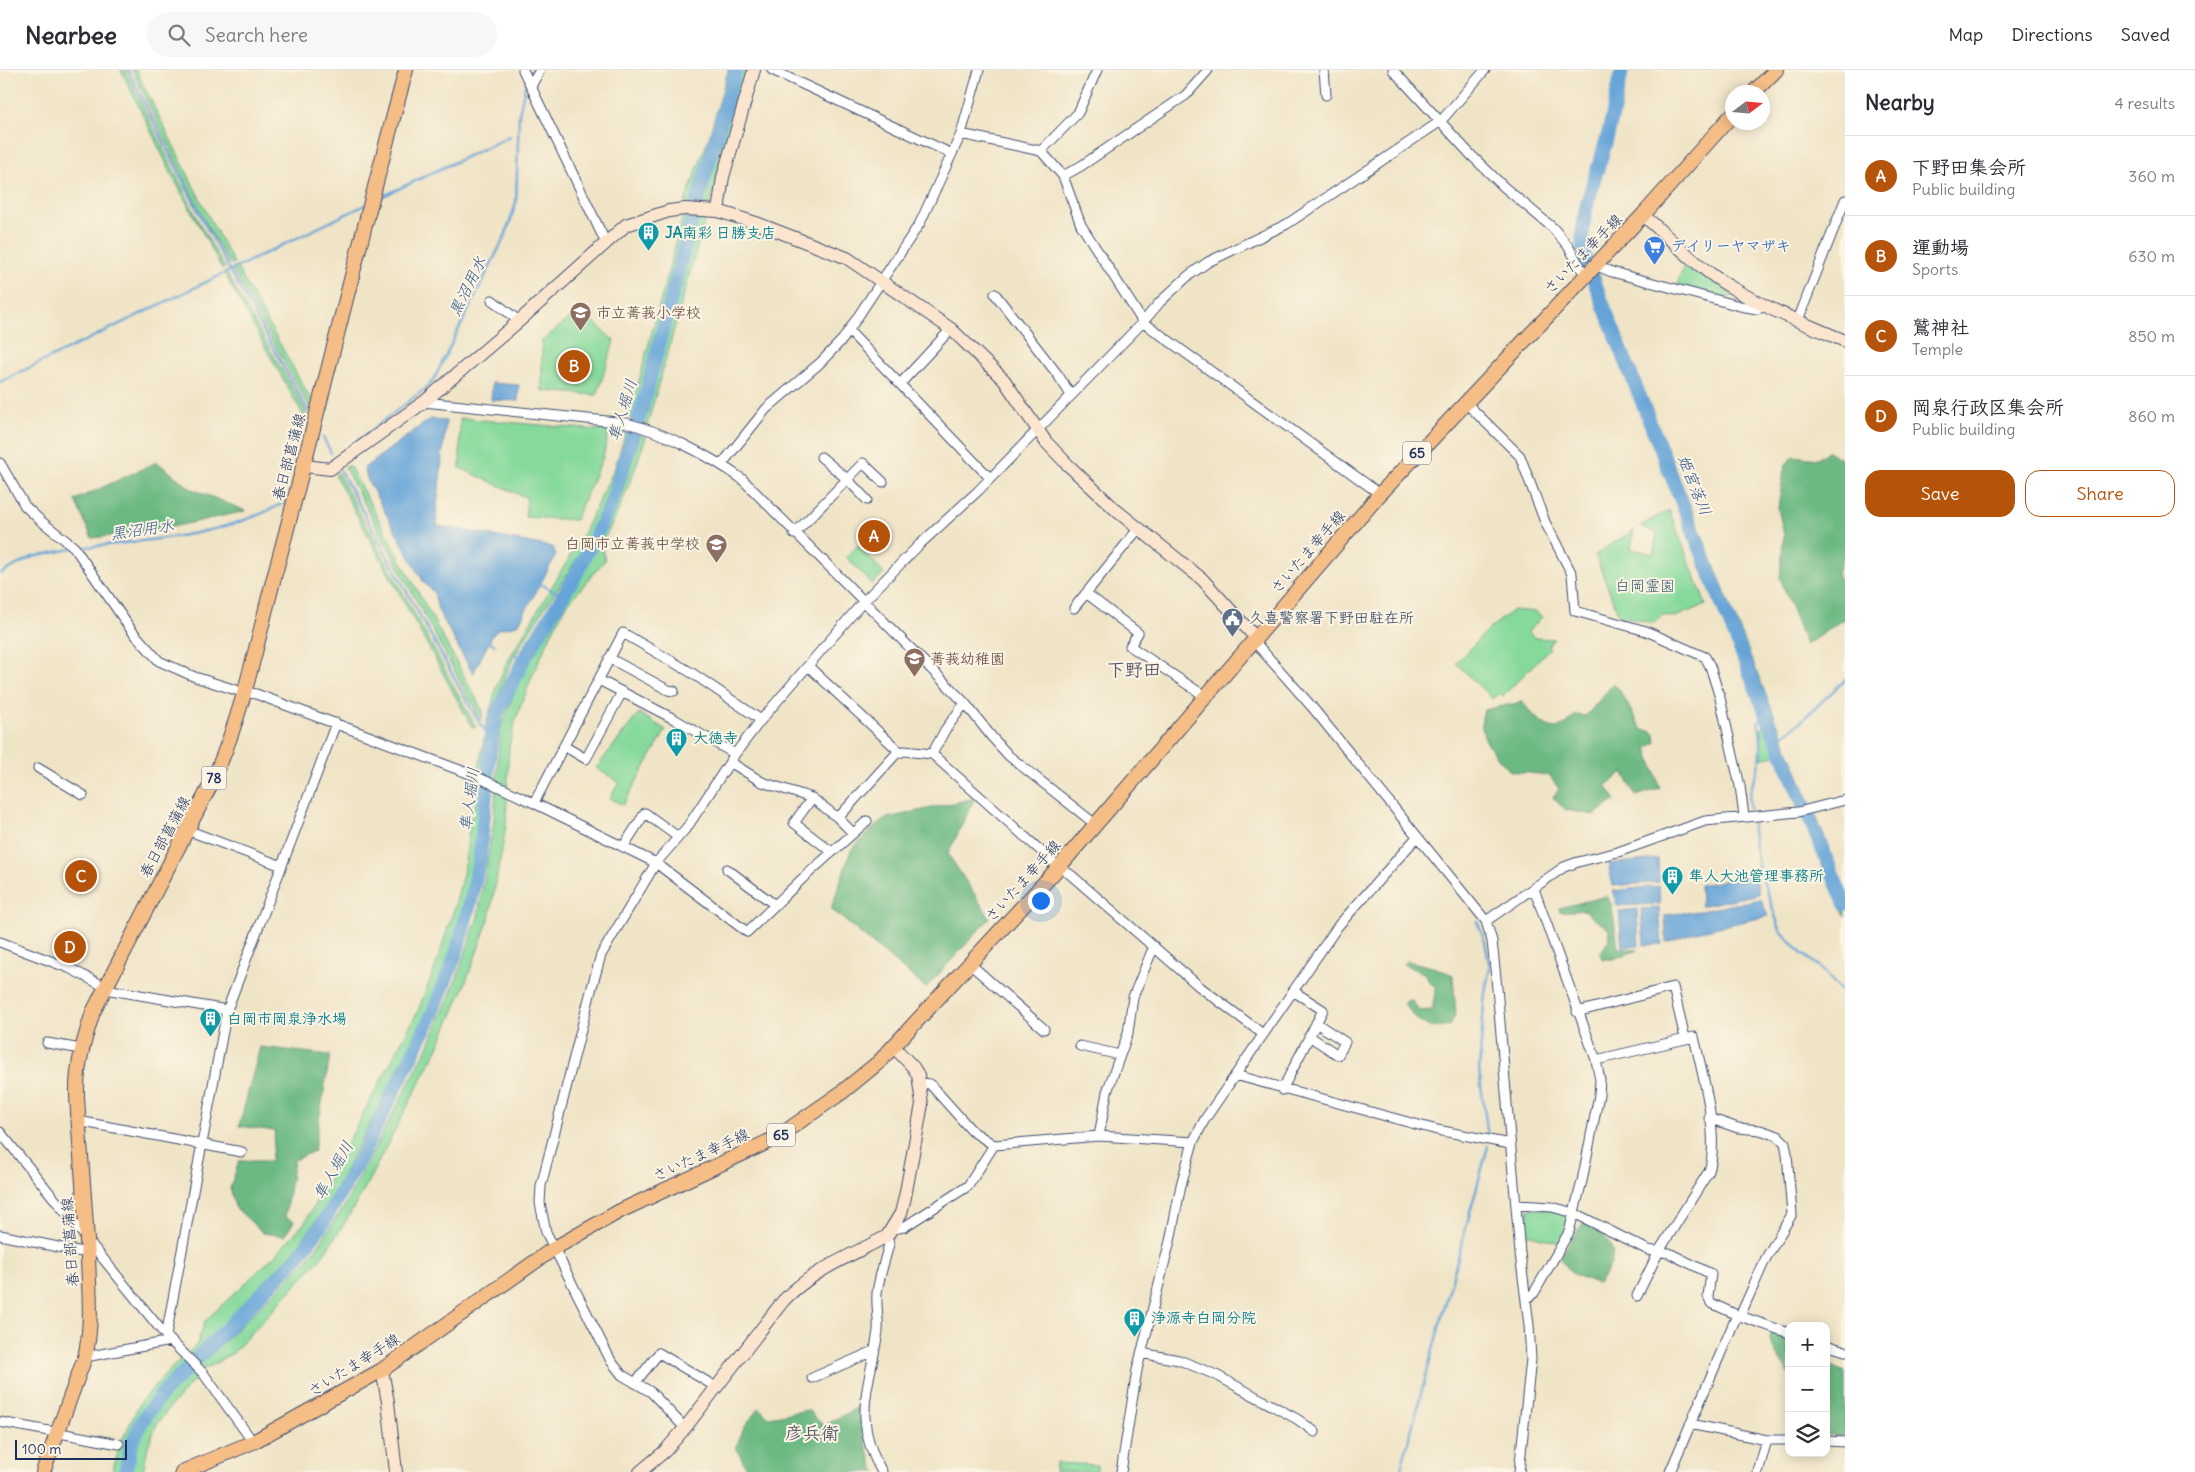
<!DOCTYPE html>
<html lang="en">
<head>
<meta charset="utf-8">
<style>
  :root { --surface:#fff; --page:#f7f7f7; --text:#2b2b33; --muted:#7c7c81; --line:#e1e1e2; --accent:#b45309 }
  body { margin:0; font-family:Delius,"Klee One",sans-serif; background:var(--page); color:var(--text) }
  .controls { position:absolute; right:15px; bottom:15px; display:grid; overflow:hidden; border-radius:10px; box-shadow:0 2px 12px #0003 }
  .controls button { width:45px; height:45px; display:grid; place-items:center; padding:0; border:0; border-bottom:1px solid var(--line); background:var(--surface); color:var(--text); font:25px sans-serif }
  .compass { position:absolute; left:1725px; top:15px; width:45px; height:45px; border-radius:50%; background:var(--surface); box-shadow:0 2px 12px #0003; rotate:74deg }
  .scale { position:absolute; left:15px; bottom:12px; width:112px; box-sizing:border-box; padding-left:5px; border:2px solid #1b2f5e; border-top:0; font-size:14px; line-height:18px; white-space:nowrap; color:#1b2f5e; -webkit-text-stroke:4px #fcf5e5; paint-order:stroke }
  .you { position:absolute; left:1040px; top:830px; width:18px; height:18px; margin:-12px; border:4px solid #fff; border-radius:50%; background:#1a73e8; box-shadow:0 0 0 8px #1a73e833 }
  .badge { display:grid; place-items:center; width:32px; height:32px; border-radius:50%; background:var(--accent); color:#fff; font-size:16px; font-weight:700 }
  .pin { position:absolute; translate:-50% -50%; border:2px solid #fff; box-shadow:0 1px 5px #0006 }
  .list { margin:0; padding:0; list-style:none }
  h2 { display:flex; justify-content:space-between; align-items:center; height:65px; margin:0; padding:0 20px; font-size:21px }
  h2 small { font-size:16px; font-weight:400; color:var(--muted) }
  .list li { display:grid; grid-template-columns:32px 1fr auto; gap:15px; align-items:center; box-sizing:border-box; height:80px; padding:0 20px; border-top:1px solid var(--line) }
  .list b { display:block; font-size:19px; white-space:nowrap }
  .list p { margin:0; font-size:16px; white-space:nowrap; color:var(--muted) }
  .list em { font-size:16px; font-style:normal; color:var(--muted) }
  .actions { display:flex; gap:10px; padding:15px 20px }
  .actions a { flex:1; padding:11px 0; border:1px solid var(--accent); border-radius:15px; text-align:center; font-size:18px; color:var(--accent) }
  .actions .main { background:var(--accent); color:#fff }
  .icon { flex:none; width:28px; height:28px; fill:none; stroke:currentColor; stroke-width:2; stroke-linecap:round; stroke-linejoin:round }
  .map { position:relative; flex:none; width:1845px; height:1402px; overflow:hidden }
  header { display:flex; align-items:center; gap:30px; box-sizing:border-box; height:70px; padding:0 25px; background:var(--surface); border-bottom:1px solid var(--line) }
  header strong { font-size:24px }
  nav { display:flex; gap:28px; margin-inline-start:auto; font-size:18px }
  .search { width:350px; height:45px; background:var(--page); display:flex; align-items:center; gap:12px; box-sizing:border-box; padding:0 18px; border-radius:28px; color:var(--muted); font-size:19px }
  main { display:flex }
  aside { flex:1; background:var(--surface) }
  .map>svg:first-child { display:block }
</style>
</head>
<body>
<header>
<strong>Nearbee</strong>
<div class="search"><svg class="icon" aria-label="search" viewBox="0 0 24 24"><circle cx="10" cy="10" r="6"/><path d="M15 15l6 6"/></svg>Search here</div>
<nav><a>Map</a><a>Directions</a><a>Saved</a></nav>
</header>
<main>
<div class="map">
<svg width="1845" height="1402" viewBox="0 0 1845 1402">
  <rect width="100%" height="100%" fill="#fcf5e5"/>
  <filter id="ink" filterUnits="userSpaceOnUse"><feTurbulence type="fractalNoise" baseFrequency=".02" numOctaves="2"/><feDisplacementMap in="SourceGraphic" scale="10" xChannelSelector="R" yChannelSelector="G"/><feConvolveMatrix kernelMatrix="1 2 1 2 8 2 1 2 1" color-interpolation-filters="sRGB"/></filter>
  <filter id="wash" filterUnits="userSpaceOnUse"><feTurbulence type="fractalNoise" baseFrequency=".0096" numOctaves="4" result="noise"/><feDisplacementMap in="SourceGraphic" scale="20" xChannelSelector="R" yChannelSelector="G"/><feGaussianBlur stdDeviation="1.12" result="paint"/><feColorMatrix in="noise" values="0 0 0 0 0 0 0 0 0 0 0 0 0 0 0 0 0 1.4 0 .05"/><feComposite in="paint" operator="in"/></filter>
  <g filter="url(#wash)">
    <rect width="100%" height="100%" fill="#f0e4c6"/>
    <path fill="#85d99b" stroke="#50847c" d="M121,0h4l76,156 24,42 -3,1 -50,-94z
      M132,0h4l77,155 21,38 -4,1 -23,-39z
      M728,0h4l-38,134 -9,-2 24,-65z
      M742,0h6l-38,134 -7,1z
      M683,146l7,1 -56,204 -5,-3z
      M699,148l6,1 -58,207 -4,-2z
      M1686,189l45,35v4l-54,-13z
      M236,196l76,135 -2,7 -78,-140z
      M1598,201l8,24 169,422 -6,-6 -174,-437z
      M226,202l81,142 -4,1 -79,-142z
      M580,239l34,32 -17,54 -55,-4v-50z
      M460,348l149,13 -6,26 -28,63 -50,-3 2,-19 -67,-30z
      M626,361h4c-9,38 -24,76 -43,110 -22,40 -51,76 -73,116 -12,23 -19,50 -25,76l-4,-6 12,-41 10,-24 75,-126 33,-69z
      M640,365l6,2c-13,37 -25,74 -45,107l4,16 -38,45 -12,21 -23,50 -16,43 -7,28 -3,80 -17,92 -26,71 -28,64 -74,141 -18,31 -22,32 -88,95 -28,16 -5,-4 72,-70 35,-35 15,-20 23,-35 82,-156 29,-69 22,-64 16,-95 6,-92 20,-51 30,-60 47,-72 25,-54z
      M349,395l134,246 -2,9 -136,-252z
      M338,403l138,254h-4l-137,-252z
      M1669,440l37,95 -31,12 -12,-2 -9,8 -35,-7 -24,-61 39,-25 -3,19 22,5 4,-21 -17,-7z
      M858,475l26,28 -12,11 -26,-27z
      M1513,540l23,2 6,5 -14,15 7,6 19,1 -6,7 2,2 -47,48 -4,-3 -7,6 -36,-36 32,-33z
      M639,643l27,17 -43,75 -13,-7 9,-16 -23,-14z
      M1778,654l33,81 -4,1 -29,-73z
      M1766,656l8,9 29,72 -5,2 -21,-55 -15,5 -1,-30z
      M484,668l4,7 -3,30 -7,-3z
      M477,712l6,2 -8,66 -11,57 -16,53 -22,56 -99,189 -32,45 -102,107 -4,-5 8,-8 8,-23 69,-65 31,-34 112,-209 18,-45 20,-62 9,-37 6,-47 6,-21z
      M1815,743l30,76v10l-35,-85z
      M1805,746l40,94v7l-43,-100z
      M1529,1139h20l19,5 2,3 -10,26 -37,-10z
      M182,1287l6,5c-30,32 -61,65 -67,110h-9l9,-30 20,-41z
      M194,1300l5,5 -29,32 -13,17 -9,22 -5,26h-14c6,-32 21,-62 45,-85 6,-6 14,-10 20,-17z
      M1056,1393l41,2v7h-42z"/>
    <path fill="#6cb983" stroke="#447470" d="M1828,381l17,11v89l-8,23 8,15v29l-39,27 -26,-67 4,-43 -6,-27 7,-43 9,-9 24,3z
      M157,392l33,26 56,23 -93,20 -61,7 -17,-38z
      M1613,614l6,5 23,41 10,1 3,4 1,7 -9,6 13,40 -24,8 -13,-24 -17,14 10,14 -22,15 -28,-5 -13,-12 6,-9 -10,-14 -39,-4c-16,-17 -35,-36 -26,-61l38,-8c16,18 32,40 53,13l11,1z
      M975,728l-27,56 42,64 -64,70 -95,-79 20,-59 32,-31z
      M1607,826l5,10 6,42 20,2 -25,9h-11l-2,-6c25,-31 -5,-25 -14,-43l-26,2 -1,-4z
      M1408,891l28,7 17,7 3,39 -7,12c-25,6 -31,-6 -45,-22l3,-4h5l7,11 13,-1 4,-23 -7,-5 -3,-8 -23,-10z
      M260,977l70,8 -16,96 -20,9 -9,57 9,4 -9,15 -22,-3 -28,-26 -5,-19 9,-27h32l4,-30 -36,-5z
      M1585,1152c30,19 37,33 13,62l-25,-10 -13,-15c8,-13 14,-27 25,-37z
      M1771,1263l18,6v36c-6,-13 -16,-22 -20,-37z
      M1826,1293l19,9v64l-19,-1z
      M858,1337l3,20 12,40 4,5h-124l-7,-5 -10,-20 8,-20 15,-19 10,9 39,-7 16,16z"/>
    <path fill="#66a4d8" stroke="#406a9b" d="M492,313l27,2 -1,16 -27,-1z
      M430,349l16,2 -10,97 2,8 115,21 3,8 -38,70 -20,4 -6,7 -19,38 -35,-64 -4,-17 -10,-10 -56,-102 -4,-13z
      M1658,789l1,23 -46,4 -5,-22z
      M1754,805l5,19 -58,12 -1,-21z
      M1659,816l1,18 -43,2 -4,-15z
      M1761,829l7,17 -76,17 -26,9 -1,-27 35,-4z
      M1659,838l3,36 -18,1 -3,-36z
      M1637,839l2,37 -17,1 -3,-36z"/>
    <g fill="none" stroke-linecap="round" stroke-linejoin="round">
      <path stroke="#66a4d8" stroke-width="2.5" d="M128,0l76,153 104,188
        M531,3l1,-3
        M377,129l133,-63
        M0,312l365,-177
        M323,367l8,16
        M343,382l82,-63 9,-10 72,-145 10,-31 3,-89 6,-28
        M340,400l133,242 18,28
        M76,478c72,-8 145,-10 209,-46
        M0,504l32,-17 39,-8
        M539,513l23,13
        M487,571l8,4
        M515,585l9,4
        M1777,669l21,-15 47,-44
        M1750,739c-3,-17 5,-29 9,-45 4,-14 2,-29 -1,-43l9,-4
        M1752,753l6,43 22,64 22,24 17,12 26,29
        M1477,851l8,20 5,27 -5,23 -6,79 9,67
        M1400,1402l88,-326"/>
      <path stroke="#66a4d8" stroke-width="14" d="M1622,0c-5,25 -10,50 -17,75 -10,35 -28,74 -21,111l183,461 78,187
        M125,1402l7,-29 10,-22 19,-26 135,-136 28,-37 36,-63 72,-144 24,-61 15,-54 9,-43 11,-117 5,-25 28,-56 54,-88 32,-65 33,-101 48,-182 45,-153"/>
    </g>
  </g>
  <g filter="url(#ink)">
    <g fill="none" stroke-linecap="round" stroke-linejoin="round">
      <defs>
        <path id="street" d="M523,0l82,171
          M772,0l180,84
          M1324,0l2,25
          M1393,0l78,85 33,32 49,41 15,18 17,29
          M531,16l9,-16
          M961,64l80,17 22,25 18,49 62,97 237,172
          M1041,81l37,-38 19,-43
          M1063,106l18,-10 105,-71 22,-25
          M1595,195l17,7 128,34 17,3 10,-3
          M995,224l63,81 13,20
          M492,230l27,21
          M1798,250l47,-120
          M849,261l141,147
          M900,314l51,-55
          M424,332l202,21c38,9 84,33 116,56l223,224 26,33 18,20 86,68
          M1465,332l55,54 25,66 27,52 3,37 71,20 59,26 5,9 10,32 20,88 4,30
          M821,387l26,22 20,21
          M0,393l25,43 16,15 33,26 58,84 27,30 36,16 44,14 17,3 217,81 61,28 122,60 91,69 55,-53 65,-58
          M722,394l44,-55 54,-46 23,-24 77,-116 41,-89 18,-64
          M794,464l69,-71 20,19
          M1086,523l52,40 -8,13 76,51
          M1074,538l65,-80
          M1253,570l59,67 174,214 6,20 5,47 23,265 9,72 2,34 -12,113
          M609,588l59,32 6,1
          M808,596l92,86
          M599,610l75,39 61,35
          M564,676l22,13 36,-67
          M932,684l13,-24 20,-27
          M730,692l32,20 50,16 26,20 58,-64 8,-3 28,3 127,113 12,8 129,112 63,47
          M38,698l45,27
          M812,728l-18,25 38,29
          M534,733l89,-170 69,40 69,47
          M838,748l15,15
          M187,760l95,36
          M623,777l22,-34 33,24
          M727,799l48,36
          M1486,851l78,-54 14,-5 40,-10 87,-31 93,-9 47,-12
          M0,872l69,26 42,22 116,20
          M970,894l74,65
          M1577,942l96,-25 12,51
          M1309,966l29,19 7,-13 -29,-19
          M47,973l34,6
          M1080,976l40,9
          M1596,990l98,-23c8,35 26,99 15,134l-50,80 -22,45
          M1235,1005l202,55 73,14
          M921,1013l9,1 42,47 22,14 105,-9 94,6
          M1282,1020l41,-80 -30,-19
          M1709,1048l29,10 22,2 18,6 7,7 2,11 5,60 -26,44 -26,58
          M78,1051l164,31
          M0,1062l166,204 37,37 50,69
          M1099,1066l8,-44 21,-59 5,-36 21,-51
          M1516,1135l36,2 22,6 74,37 21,3 42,21 -3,22 3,7 26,12 52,18
          M893,1159l11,-2 64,-41 26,-41
          M0,1165l87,18
          M1526,1229l8,-6 35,-61 13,-51 17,-86 1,-15 -4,-20 -62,-171
          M166,1266l61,-326 109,-287
          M1826,1275l19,6
          M1141,1283l38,7 37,15 81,44 18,13
          M85,1287l86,-16
          M812,1308l62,-27
          M635,1313l24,-30 57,34
          M0,1352l119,22
          M1690,1354l77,16h22
          M685,1358l-34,-36 -29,-17 -11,-14 -65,-129 -6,-29 1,-17 51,-199 9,-32 55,-92 32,-37 47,-72 26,-34 102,-118 56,-57 59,-54 165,-169 17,-20 28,-26 20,-14 79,-38 154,-103 44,-51
          M1826,1371l19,1
          M882,1402c-31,-54 -12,-85 -4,-141 1,-12 -2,-26 -1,-38 2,-16 8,-33 12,-49l-2,-8
          M1121,1402l16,-102 33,-129 11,-56 12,-43 12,-23 133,-193 79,-89
          M1670,1402l67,-157
          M1758,1402l9,-32"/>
        <path id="secondary" d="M718,141l5,-34 31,-107
          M1643,145c29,25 57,55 91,74 35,21 74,36 111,52
          M305,396l25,3 94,-67 95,-81 107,-96 43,-14 16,-2 33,2 41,13 88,34 104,71 53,51 42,62 22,23 49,46 85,68 53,58
          M382,1300l6,32 8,70
          M640,1402l25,-21 20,-23 98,-127c29,-31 68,-45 104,-65l14,-23 4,-16 17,-93 -4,-29 -5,-8 -19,-20"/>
        <path id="primary" d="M1754,22l22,-22
          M43,1402l42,-115c8,-33 4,-66 3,-100 -3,-53 -8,-107 -11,-161 -1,-30 7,-56 16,-84l119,-230c33,-71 47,-152 68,-227 43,-161 82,-324 126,-485
          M182,1402l71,-30 129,-72 171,-121 67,-38 156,-73 65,-45 38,-31 180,-195 321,-373 263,-279 89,-100"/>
      </defs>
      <use href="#street" stroke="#3b4a6e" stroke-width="11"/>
      <use href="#secondary" stroke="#3b4a6e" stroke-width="14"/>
      <use href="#primary" stroke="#3b4a6e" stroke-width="16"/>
      <use href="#street" stroke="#fff" stroke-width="9"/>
      <use href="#secondary" stroke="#fbe5cf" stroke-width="12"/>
      <use href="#primary" stroke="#f6be87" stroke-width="14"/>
    </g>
  </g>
  <defs>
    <symbol id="building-pin" viewBox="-11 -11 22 30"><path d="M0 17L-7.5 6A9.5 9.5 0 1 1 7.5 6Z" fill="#0f9aa8" stroke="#fcf5e5"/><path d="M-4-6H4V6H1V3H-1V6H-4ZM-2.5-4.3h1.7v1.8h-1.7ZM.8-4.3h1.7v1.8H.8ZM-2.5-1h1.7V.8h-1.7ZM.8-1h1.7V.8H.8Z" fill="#fff"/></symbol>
    <symbol id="supermarket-pin" viewBox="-11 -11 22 30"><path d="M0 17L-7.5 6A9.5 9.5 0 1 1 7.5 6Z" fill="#3f7fe0" stroke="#fcf5e5"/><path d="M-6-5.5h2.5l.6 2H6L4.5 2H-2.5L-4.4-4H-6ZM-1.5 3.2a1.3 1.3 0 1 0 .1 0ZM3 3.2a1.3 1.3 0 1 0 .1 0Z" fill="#fff"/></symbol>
    <symbol id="school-pin" viewBox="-11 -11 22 30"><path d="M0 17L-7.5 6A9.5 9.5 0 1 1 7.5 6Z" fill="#8d6e63" stroke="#fcf5e5"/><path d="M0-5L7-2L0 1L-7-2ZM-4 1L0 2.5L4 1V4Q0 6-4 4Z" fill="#fff"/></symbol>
    <symbol id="civic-pin" viewBox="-11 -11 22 30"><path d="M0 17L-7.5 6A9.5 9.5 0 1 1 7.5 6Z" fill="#5c6f8a" stroke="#fcf5e5"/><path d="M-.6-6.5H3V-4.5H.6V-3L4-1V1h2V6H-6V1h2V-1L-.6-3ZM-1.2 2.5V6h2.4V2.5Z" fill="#fff"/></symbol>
  </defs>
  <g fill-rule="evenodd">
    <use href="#building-pin" x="636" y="150" width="25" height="34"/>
    <use href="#supermarket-pin" x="1642" y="164" width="25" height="34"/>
    <use href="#school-pin" x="568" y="230" width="25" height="34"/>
    <use href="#school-pin" x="704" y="462" width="25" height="34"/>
    <use href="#civic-pin" x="1220" y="536" width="25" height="34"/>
    <use href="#school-pin" x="902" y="576" width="25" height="34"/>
    <use href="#building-pin" x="664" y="656" width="25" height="34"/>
    <use href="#building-pin" x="1660" y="794" width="25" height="34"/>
    <use href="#building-pin" x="198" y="936" width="25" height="34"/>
    <use href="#building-pin" x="1122" y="1236" width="25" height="34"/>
  </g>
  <g text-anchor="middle" stroke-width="4" stroke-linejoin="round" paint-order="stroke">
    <g fill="#fcf5e5" stroke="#5e6a86" stroke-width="1">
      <rect x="1403" y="371.5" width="28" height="23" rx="4"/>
      <rect x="201.5" y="696.5" width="25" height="23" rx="4"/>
      <rect x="767" y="1053.5" width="28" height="23" rx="4"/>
    </g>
    <g font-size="14" font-weight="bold" fill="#1b2f5e">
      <text x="1417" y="388">65</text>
      <text x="214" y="713">78</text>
      <text x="781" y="1070">65</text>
    </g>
    <g font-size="15" font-weight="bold" fill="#0d838f" stroke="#fcf5e5" text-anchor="start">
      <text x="665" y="168">JA南彩 日勝支店</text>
      <text x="693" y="673">大徳寺</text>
      <text x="1689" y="811">隼人大池管理事務所</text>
      <text x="227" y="954">白岡市岡泉浄水場</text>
      <text x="1151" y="1253">浄源寺白岡分院</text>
    </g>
    <g font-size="15" font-weight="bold" fill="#366cbe" stroke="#fcf5e5" text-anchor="start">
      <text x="1671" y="181">デイリーヤマザキ</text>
    </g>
    <g font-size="15" fill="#1b2f5e" stroke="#fcf5e5">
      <text transform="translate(1583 184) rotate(-46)" y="5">さいたま幸手線</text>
      <text transform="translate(289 387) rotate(-75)" y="5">春日部菖蒲線</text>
      <text transform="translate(1308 482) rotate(-49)" y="5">さいたま幸手線</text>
      <text transform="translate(165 767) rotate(-62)" y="5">春日部菖蒲線</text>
      <text transform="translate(1023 811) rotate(-48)" y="5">さいたま幸手線</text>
      <text transform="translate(701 1085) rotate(-25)" y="5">さいたま幸手線</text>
      <text transform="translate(70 1172) rotate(-94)" y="5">春日部菖蒲線</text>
      <text transform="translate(354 1295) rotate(-32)" y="5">さいたま幸手線</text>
    </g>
    <g font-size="15" font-weight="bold" fill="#785e54" stroke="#fcf5e5" text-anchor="start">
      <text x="596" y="248">市立菁莪小学校</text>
      <text x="700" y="479" text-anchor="end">白岡市立菁莪中学校</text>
      <text x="930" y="594">菁莪幼稚園</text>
    </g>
    <g font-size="15" fill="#365a6d" stroke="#fcf5e5">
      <text x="1645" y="521">白岡霊園</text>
    </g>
    <g font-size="15" font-weight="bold" fill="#4e5e75" stroke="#fcf5e5" text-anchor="start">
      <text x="1249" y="553">久喜警察署下野田駐在所</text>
    </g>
    <g font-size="16" font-style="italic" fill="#355889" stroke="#fcf5e5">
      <text transform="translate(467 216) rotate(-64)" y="6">黒沼用水</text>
      <text transform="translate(622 340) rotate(-73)" y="6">隼人堀川</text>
      <text transform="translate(1695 415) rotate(68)" y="6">姫宮落川</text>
      <text transform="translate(142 459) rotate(-8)" y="6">黒沼用水</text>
      <text transform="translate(469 729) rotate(-83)" y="6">隼人堀川</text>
      <text transform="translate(333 1100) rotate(-61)" y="6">隼人堀川</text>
    </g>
    <g font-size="18" font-weight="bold" fill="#5b5a6b" stroke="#fcf5e5">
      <text x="1134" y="606">下野田</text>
      <text x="812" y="1369">彦兵衛</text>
    </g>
  </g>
</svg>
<div class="controls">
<button>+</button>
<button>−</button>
<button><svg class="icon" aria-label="layers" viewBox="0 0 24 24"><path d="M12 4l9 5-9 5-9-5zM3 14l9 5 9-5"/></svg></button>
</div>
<svg class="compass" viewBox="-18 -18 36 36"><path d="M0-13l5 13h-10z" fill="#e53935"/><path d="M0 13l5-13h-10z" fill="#7c7c81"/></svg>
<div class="scale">100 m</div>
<div class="you"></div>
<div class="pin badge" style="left:874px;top:466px">A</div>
<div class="pin badge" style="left:574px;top:296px">B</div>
<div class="pin badge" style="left:81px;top:806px">C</div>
<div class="pin badge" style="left:70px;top:877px">D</div>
</div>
<aside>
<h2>Nearby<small>4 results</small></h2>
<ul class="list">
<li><span class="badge">A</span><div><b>下野田集会所</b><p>Public building</p></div><em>360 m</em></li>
<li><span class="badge">B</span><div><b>運動場</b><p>Sports</p></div><em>630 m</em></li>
<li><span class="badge">C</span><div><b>鷲神社</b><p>Temple</p></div><em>850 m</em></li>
<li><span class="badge">D</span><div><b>岡泉行政区集会所</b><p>Public building</p></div><em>860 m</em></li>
</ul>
<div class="actions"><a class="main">Save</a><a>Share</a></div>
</aside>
</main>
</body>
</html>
